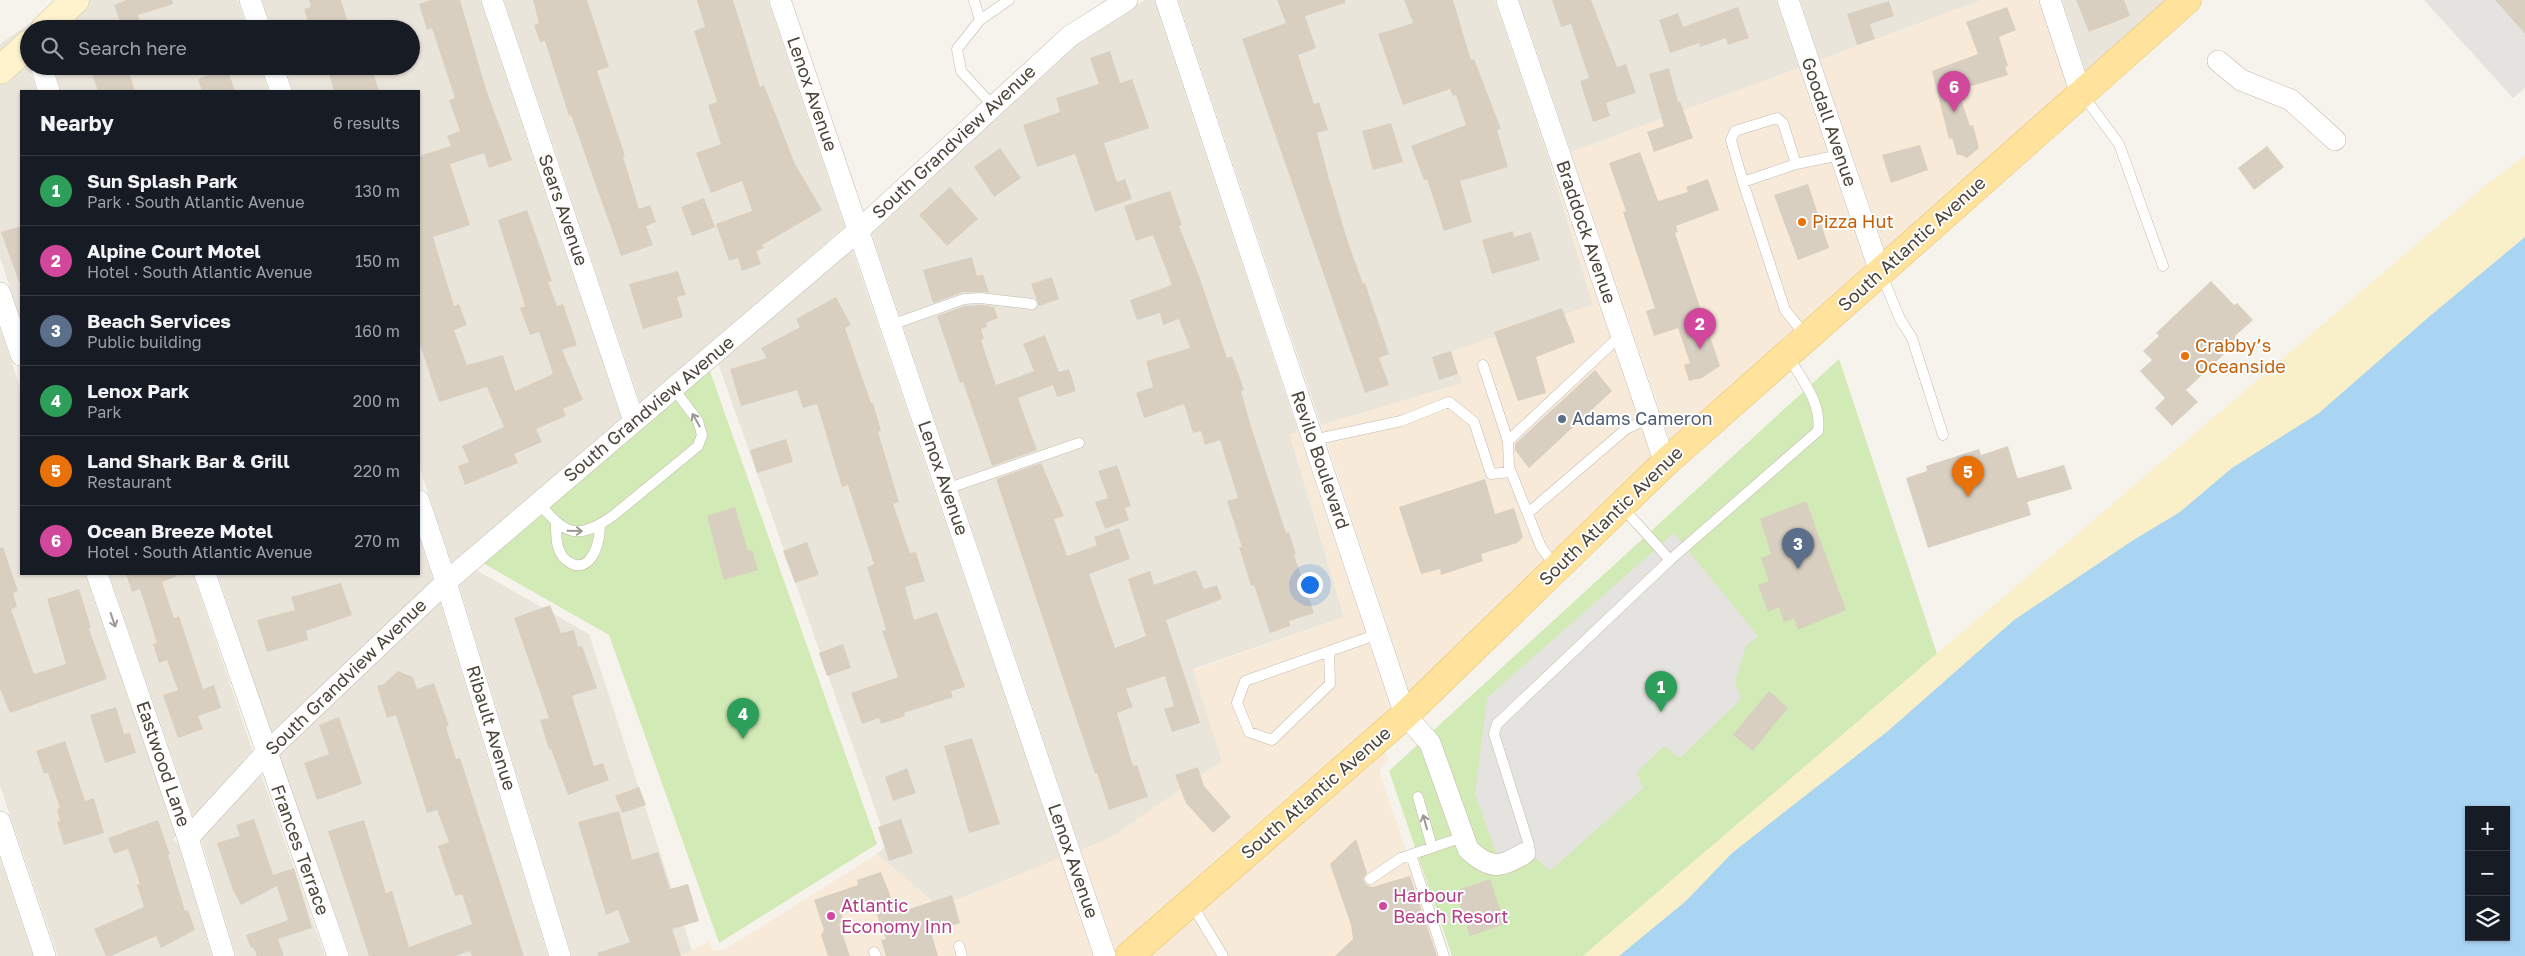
<!DOCTYPE html>
<html lang="en">
<head>
<meta charset="utf-8">
<style>
  :root { --surface:#171b24; --page:#20242c; --text:#f1f3f6; --muted:#9ea1a6; --line:#363941; --accent:#fc3f1d }
  body { margin:0; font-family:"Golos Text",sans-serif; background:var(--page); color:var(--text) }
  .controls { position:absolute; right:15px; bottom:15px; display:grid; overflow:hidden; border-radius:0px; box-shadow:0 1px 4px #0004 }
  .controls button { width:45px; height:45px; display:grid; place-items:center; padding:0; border:0; border-bottom:1px solid var(--line); background:var(--surface); color:var(--text); font:25px sans-serif }
  .you { position:absolute; left:1309px; top:584px; width:18px; height:18px; margin:-12px; border:4px solid #fff; border-radius:50%; background:#1a73e8; box-shadow:0 0 0 8px #1a73e833 }
  .badge { display:grid; place-items:center; width:32px; height:32px; border-radius:50%; background:var(--accent); color:#fff; font-size:16px; font-weight:700 }
  .pin { position:absolute; translate:-50% -41px; filter:drop-shadow(0 1px 2px #0008) }
  .pin::after { content:''; position:absolute; top:26px; width:18px; height:15px; background:inherit; clip-path:polygon(0 0,100% 0,50% 100%) }
  .list { margin:0; padding:0; list-style:none }
  h2 { display:flex; justify-content:space-between; align-items:center; height:65px; margin:0; padding:0 20px; font-size:21px }
  h2 small { font-size:16px; font-weight:400; color:var(--muted) }
  .list li { display:grid; grid-template-columns:32px 1fr auto; gap:15px; align-items:center; box-sizing:border-box; height:70px; padding:0 20px; border-top:1px solid var(--line) }
  .list b { display:block; font-size:19px; white-space:nowrap }
  .list p { margin:0; font-size:16px; white-space:nowrap; color:var(--muted) }
  .list em { font-size:16px; font-style:normal; color:var(--muted) }
  .icon { flex:none; width:28px; height:28px; fill:none; stroke:currentColor; stroke-width:2; stroke-linecap:round; stroke-linejoin:round }
  .map { position:relative; flex:none; width:2525px; height:956px; overflow:hidden }
  .search { position:absolute; background:var(--surface); box-shadow:0 1px 4px #0004; left:20px; top:20px; width:400px; height:55px; display:flex; align-items:center; gap:12px; box-sizing:border-box; padding:0 18px; border-radius:28px; color:var(--muted); font-size:19px }
  .panel { position:absolute; background:var(--surface); box-shadow:0 1px 4px #0004; left:20px; top:90px; width:400px; height:485px; border-radius:0px }
  .map>svg:first-child { display:block }
</style>
</head>
<body>
<div class="map">
<svg width="2525" height="956" viewBox="0 0 2525 956">
  <rect width="100%" height="100%" fill="#f6f3ec"/>
  <path fill="#eae5da" d="M90,0h148l9,29h-187z
    M262,0h218l141,418 -169,145 -33,-97v-375h-126l-9,-25h127v-37h-139z
    M504,0h264l77,227 -205,175z
    M1145,0h9l144,432 -8,3 54,182 -151,52 29,92 -110,76 -31,13 -210,-618 206,-188z
    M1178,0h317l54,160 44,145 -143,47 13,31 -142,42z
    M1519,0h257l23,68 -228,84z
    M1800,0h182l-162,60z
    M2062,0h109l-84,75z
    M49,10l-23,22 -8,3 1,3 -19,18v-12z
    M26,60l11,31h-16v229l-21,-62v-174z
    M53,66h207l8,25h-207z
    M852,249l208,609 -121,49 -62,-53 9,-8v-6l-168,-477z
    M0,329l21,61v184h64l91,262 -3,4 5,4 34,112h-154l-58,-170z
    M419,538l14,42 -162,153 -54,-159h202z
    M476,570l113,64 103,317 -11,5h-109l-113,-371z
    M109,574h84l60,178 -60,65z
    M440,602l108,354h-198l-72,-201z
    M261,774l64,182h-89l-35,-117z
    M0,858l33,98h-33z"/>
  <path fill="#f7ead8" d="M1982,0h56l31,91 -183,162 -66,-193z
    M1799,68l68,202 -196,174 -100,-292z
    M1549,160l104,301 -243,234 -89,-270 142,-42 -14,-31 144,-47z
    M1298,432l94,280 -276,241 -35,-103 31,-13 110,-76 -29,-91 151,-53 -54,-183z
    M1384,747l4,13 -7,7 -1,7 62,182h-297z
    M877,854l63,53 120,-49 33,98h-412l28,-14 4,8h11z"/>
  <path fill="#d2eab5" d="M1839,359l98,295 -354,302h-131l-63,-185z
    M706,360l171,484 -158,99 -110,-308 -135,-77z"/>
  <path fill="#f9efc9" d="M2525,156v305l-593,495h-349l903,-771z"/>
  <path fill="#e5e3e0" d="M2424,0h71l30,34v54l-12,10z
    M1674,533l84,103 -12,10 -11,36 6,17 -61,59 -16,-12 -27,26 6,16 -93,83 -26,-24 -26,11 -23,-64 12,-96z"/>
  <path fill="#a9d4f2" fill-rule="evenodd" d="M2525,237v719h-906l67,-55 46,-48 156,-122 126,-111 118,-79 48,-29 52,-44 87,-55 111,-97zM2469,810h37v127h-37z"/>
  <path fill="#d8cfc1" d="M127,0h45l1,4 -35,11 5,14h-20l-9,-24z
    M309,0h32l9,29h-34l-1,-6 -6,2 -5,-16 7,-2z
    M431,0h29l26,89 26,71 -23,8 -5,-15 -34,11 20,61 -37,12 21,69 5,-2 8,21 -13,5 13,35 36,-10 12,36 38,-17 -14,-42 -9,3 -10,-27 5,-2 -27,-86 29,-10 25,71 -4,1 9,24 6,-2 14,41 -15,5 21,50 -20,9 3,7 -30,13 6,13 -28,12 4,9 -53,22 -7,-19 11,-4 -7,-16 42,-19 -17,-40 -48,15 -20,-61v-185l32,-10 -4,-10 13,-5 -11,-31 6,-2 -23,-70 -5,2 -8,-26z
    M533,0h54l22,67 -12,4 28,85 -2,1 16,52 11,-4 6,17 -10,4 7,19 -32,11 -50,-141 -2,1 -24,-75 -5,1 -6,-17 5,-2z
    M697,0h36l27,87 4,-2 31,79 27,46 -60,35 2,3 -8,3 5,13 -19,7 -4,-13 -9,3 -13,-37 36,-13 -10,-30 -31,12 -15,-40 25,-9 -13,-39 9,-3 -23,-71 11,-4z
    M1277,0h68v3l-40,13 11,32 -18,7 16,49 5,-2 9,28 -11,3 12,46 19,63 15,42 2,-1 24,71 -10,4 10,27 -24,8 -123,-354 44,-16z
    M1404,0h49l18,60 3,-1 27,70 -4,1 11,37 -48,14 12,41 -28,9 -17,-52 -3,1 -13,-34 55,-21 -10,-30 -3,1 -3,-7 -47,16 -25,-71 35,-11z
    M1552,0h39l26,67 9,-3 10,29 -30,10 4,13 -17,6 -13,-41 9,-3 -18,-54 -10,3z
    M2076,0h48l6,16 -41,16z
    M2495,0h30v34z
    M1889,1l5,15 -24,8 5,15 -18,6 -10,-31z
    M1738,7l11,31 -21,7 -2,-7 -26,9 -1,-4 -29,10 -11,-33 19,-7 5,14z
    M2007,7l9,23 -17,7 9,29 -3,1 3,8 -50,15 12,36 3,-1 6,23 -12,10 -6,-3h-4l-5,-17 -3,1 -17,-68 46,-17 -12,-32z
    M1110,51l10,32 12,-4 17,49 -45,15 13,39 8,-3 7,20 -37,13 -20,-58 -38,13 -14,-42 37,-13 -4,-14 43,-14 -9,-26z
    M89,66h38l8,25h-37z
    M327,66h44l8,25h-45z
    M227,68l8,23h-33l-4,-12z
    M1669,68l9,34 2,-1 13,37 -39,14 -7,-20 17,-6 -15,-52z
    M1391,123l12,39 -30,8 -11,-39z
    M1920,145l8,25 -37,13 -9,-28z
    M2267,146l17,21 -30,23 -16,-22z
    M1000,148l21,30 -27,19 -20,-30z
    M1640,152l18,49 30,-9 -2,-5 22,-8 11,31 -43,16 2,6 -3,1 45,133 -18,12 -13,3 -5,-16 6,-2 -12,-35 -24,8 -8,-25 9,-3 -32,-96 3,-1 -17,-48z
    M1808,184l21,64 -31,12 -24,-65z
    M950,187l28,32 -31,27 -28,-31z
    M1170,191l12,34 -3,1 20,50 28,82 5,-2 12,34 -3,1 11,39 34,103 3,-1 7,23h-2l20,58 -25,8 1,5 -20,7 -16,-48 -3,1 -12,-39h3l-15,-46 11,-3 -18,-58 -15,5 -4,-14 -8,2 -9,-29 -40,14 -8,-25 17,-6 -7,-26 44,-13 -11,-29 -16,6 -3,-12 -23,7 -7,-20 42,-15 -19,-50 -17,6 -12,-35z
    M704,198l11,29 -23,9 -11,-29z
    M21,226v56h-2l-18,-50z
    M1513,231l1,6 17,-5 9,28 -48,14 -10,-34z
    M972,257l5,19 6,-2 6,18h-26l-30,11 -10,-33z
    M678,271l8,24 -9,2 6,20 -40,12 -14,-45z
    M1052,277l7,22 -20,7 -8,-22z
    M2211,281l23,24 3,-2 16,17 -18,16 4,4 -53,50 12,12 -26,24 -17,-18 10,-10 -25,-27 12,-11 -9,-9 16,-15 -3,-3z
    M836,297l15,28 -6,3 26,75h2l8,28 -3,1 21,70 -6,2 17,49 6,-1 9,29 -20,6 9,33 23,-8 28,75 -14,4 2,6 -49,16 1,3 -24,8 -2,-6 -17,6 -11,-31 47,-16 -16,-46 4,-1 -19,-63 7,-3 -26,-79 -6,2 -25,-83 -14,4 -6,-18 -56,16 -11,-37 37,-11 -6,-10 39,-21 -4,-8z
    M980,305l14,2 4,11 -12,5 1,4 -6,2 3,10 -3,1 15,45 38,-14 -11,-27 22,-9 14,37 10,-3 7,22 -19,6 -4,-12 -35,13 19,52 -45,16 -29,-84 -3,1 -23,-67 28,-10z
    M1562,308l13,34 -39,15 10,36 -28,8 -24,-69z
    M1451,351l7,23 -19,6 -7,-23z
    M1595,370l17,21 -83,77 -14,-18v-6z
    M786,439l7,23 -36,11 -7,-23z
    M2008,446l9,31 2,1 45,-13 8,24 -45,13 4,13 -103,33 -22,-70 21,-7 -1,-5 53,-17 2,6z
    M1041,463l23,53 -10,3 13,37 30,-11 -3,-8 25,-9 11,31 -41,15 26,74 31,-12 -18,-57 22,-8 4,14 42,-15 8,19 13,-4 5,14 -56,21 34,103 -28,9 -8,-23 10,-3 -9,-30 -39,13 7,18 -16,6 16,53 4,-1 11,32 -39,13 -12,-37 -2,1 -99,-295z
    M1117,465l14,41 -6,2 4,12 -24,9 -10,-27 13,-4 -10,-27z
    M1485,479l10,35 19,-6 9,29 -6,6 -36,11 2,7 -42,14 -1,-6 -19,5 -22,-67z
    M1806,501l40,109 -48,20 -4,-12 -10,4 -5,-15 -11,5 -10,-27 11,-4 -8,-23 10,-4 -11,-35z
    M735,507l13,44 4,-1 6,20 -34,10 -17,-64z
    M807,542l12,33 -24,8 -12,-32z
    M3,547l15,44 -5,2 4,14 -6,2 23,65 32,-10 -19,-65 32,-10 12,39 -2,1 18,50 -97,34 -10,-24v-141z
    M126,574h50l1,2 -15,6 12,36 5,-2 24,73 11,-4 7,23 -23,8 5,13 -25,9 -15,-43 15,-5 -11,-30 -8,3 -6,-19 4,-1 -17,-54 -8,3z
    M341,583l11,32 -46,16 2,9 -41,12 -10,-32 38,-10 -4,-13z
    M550,605l11,28 13,-3 4,17 4,-1 15,42 -25,8 22,70 9,-3 6,17 -41,15 -17,-46h-2l-9,-29 9,-2 -35,-100z
    M843,644l8,24 -24,8 -8,-23z
    M398,671l15,6 4,12 17,-6 15,43 -3,1 10,32 4,-1 64,198h-52l-2,-5 -15,5h-86l-41,-125 36,-11 22,73 6,-2 17,56 63,-23 -10,-30 -7,2 -17,-50 11,-4 -12,-32 -10,3 -31,-98 -9,3 -10,-32 7,-2z
    M1769,691l19,17 -35,43 -20,-16z
    M116,707l8,27 6,-1 6,20 -31,10 -15,-48z
    M339,717l23,67 -45,16 -13,-37 25,-9 -10,-29z
    M972,738l28,86 -31,9 -25,-87z
    M65,741l20,60 9,-3 10,35 -40,12 -7,-23 3,-1 -3,-12 3,-1 -12,-35 -4,1 -8,-23z
    M1198,767l6,19 27,31 -18,16 -27,-30 -11,-28z
    M907,768l9,25 -23,8 -8,-24z
    M639,787l7,18 -24,8 -7,-17z
    M619,811l13,49 26,-8 12,37 18,-5 11,37 -27,8 9,27h-83l-1,-3 33,-11 -12,-32 -12,5 -28,-93z
    M254,819l23,67 -36,19 -8,-15 -16,-47 23,-7 -4,-11z
    M901,819l12,34 -24,8 -11,-34z
    M158,820l12,35h-2l17,56 3,-1 7,20 -34,18 -5,-12 -45,20h-5l-12,-27 50,-22 -7,-22 3,-1 -12,-35 -14,5 -6,-16z
    M1356,839l11,34 -4,6 4,6 5,2 38,-11 27,80h-102l18,-17 -2,-14 -21,-61z
    M294,868l18,60 -34,11 6,17h-27l-4,-9 -2,1 -5,-13 42,-15 -15,-45z
    M881,872l16,41 55,-18 8,28 -29,9 7,24h-52l-5,-16 5,-1 -15,-40 -31,10 4,13 -5,2 11,32h-22l-7,-21 3,-5 -10,-30 44,-15 -1,-5z
    M1490,879l15,45 -35,12 -15,-45z"/>
  <g fill="none" stroke-linecap="round" stroke-linejoin="round">
    <defs>
      <path id="lane" d="M974,0l6,20
        M2082,94l37,50 44,122
        M993,106l-32,-35 -4,-22 23,-29 29,-20
        M1743,182l-12,-42 4,-9 42,-13 6,5 13,41
        M1881,273l19,46 12,19 31,97
        M891,325l73,-26 16,-1 52,6
        M1806,336l-21,-26 -42,-128 53,-18 44,-9
        M1483,365l25,76
        M1313,440l88,-19 48,-19 25,20 17,52 20,-2
        M946,489l133,-46
        M539,503c26,32 39,38 75,12l84,-69 4,-11 -4,-14 -25,-33
        M1528,513l98,-84 24,-11
        M556,524c0,7 0,16 2,23 4,14 21,26 32,12 7,-8 10,-23 10,-34
        M1670,560l148,-129c4,-28 -16,-51 -30,-75
        M1555,566l-14,-19 -32,-80 -1,-26 113,-106
        M1329,651l1,33 -58,56 -23,-8 -12,-29 8,-22 133,-47
        M1418,797l14,50
        M1525,853l4,-8 -35,-111 3,-10 173,-164 -48,-53
        M1411,855l33,101
        M1370,879l31,-21 62,-21
        M1191,903l32,53
        M959,946l3,10
        M874,952l2,4"/>
      <path id="street" d="M250,0l10,29
        M492,0l142,421
        M780,0l325,956
        M1166,0l239,715 25,28 38,106c22,21 32,19 57,4
        M1507,0l158,463
        M1788,0l92,272
        M2050,0l31,94
        M2218,61l23,19 50,20 44,40
        M41,66l8,25
        M272,66l9,25
        M0,293l21,62
        M419,501l27,81 114,374
        M97,574l91,264 36,118
        M205,574l133,382
        M0,822l45,134
        M188,838l78,-85 180,-171 413,-352 211,-194 57,-36"/>
      <path id="secondary" d="M45,29l30,-29
        M0,70l29,-26"/>
      <path id="primary" d="M1129,956l276,-241 260,-252 522,-463"/>
    </defs>
    <use href="#lane" stroke="#c2bbae" stroke-width="11"/>
    <use href="#street" stroke="#c2bbae" stroke-width="22"/>
    <use href="#secondary" stroke="#d6c79b" stroke-width="29"/>
    <use href="#primary" stroke="#e6c16a" stroke-width="29"/>
    <use href="#lane" stroke="#fff" stroke-width="10"/>
    <use href="#street" stroke="#fff" stroke-width="21"/>
    <use href="#secondary" stroke="#fff3cd" stroke-width="28"/>
    <use href="#primary" stroke="#ffe39c" stroke-width="28"/>
  </g>
  <defs><path id="oneway-shaft" d="M-6 0H5M1.5-3L5.5 0L1.5 3" fill="none" stroke-width="1.6" stroke-linecap="round" stroke-linejoin="round" transform="scale(1.25)"/></defs>
  <g stroke="#9c9892">
    <use href="#oneway-shaft" transform="translate(696 420) rotate(-120)"/>
    <use href="#oneway-shaft" transform="translate(575 531) rotate(1)"/>
    <use href="#oneway-shaft" transform="translate(113 620) rotate(71)"/>
    <use href="#oneway-shaft" transform="translate(1425 822) rotate(-106)"/>
  </g>
  <g fill="#e8710a" stroke="#fff" stroke-width="2">
    <circle cx="1802" cy="222" r="5"/>
    <circle cx="2185" cy="356" r="5"/>
  </g>
  <circle fill="#5c6f8a" stroke="#fff" stroke-width="2" cx="1562" cy="419" r="5"/>
  <g fill="#d1479c" stroke="#fff" stroke-width="2">
    <circle cx="1383" cy="906" r="5"/>
    <circle cx="831" cy="916" r="5"/>
  </g>
  <g text-anchor="middle" stroke-width="4" stroke-linejoin="round" paint-order="stroke">
    <g font-size="18" fill="#4b4439" stroke="#fff">
      <text transform="translate(812 94) rotate(71)" y="6">Lenox Avenue</text>
      <text transform="translate(1829 122) rotate(71)" y="6">Goodall Avenue</text>
      <text transform="translate(954 142) rotate(-43)" y="6">South Grandview Avenue</text>
      <text transform="translate(563 210) rotate(71)" y="6">Sears Avenue</text>
      <text transform="translate(1586 232) rotate(71)" y="6">Braddock Avenue</text>
      <text transform="translate(1912 244) rotate(-42)" y="6">South Atlantic Avenue</text>
      <text transform="translate(649 409) rotate(-40)" y="6">South Grandview Avenue</text>
      <text transform="translate(1320 460) rotate(71)" y="6">Revilo Boulevard</text>
      <text transform="translate(943 478) rotate(71)" y="6">Lenox Avenue</text>
      <text transform="translate(1611 516) rotate(-44)" y="6">South Atlantic Avenue</text>
      <text transform="translate(346 677) rotate(-44)" y="6">South Grandview Avenue</text>
      <text transform="translate(491 728) rotate(73)" y="6">Ribault Avenue</text>
      <text transform="translate(163 764) rotate(71)" y="6">Eastwood Lane</text>
      <text transform="translate(1316 793) rotate(-41)" y="6">South Atlantic Avenue</text>
      <text transform="translate(300 850) rotate(70)" y="6">Frances Terrace</text>
      <text transform="translate(1073 861) rotate(71)" y="6">Lenox Avenue</text>
    </g>
    <g font-size="18" fill="#c56008" stroke="#fff" text-anchor="start">
      <text x="1812" y="228">Pizza Hut</text>
      <text x="2195" y="352">Crabby’s<tspan x="2195" dy="21">Oceanside</tspan></text>
    </g>
    <g font-size="18" fill="#4e5e75" stroke="#fff" text-anchor="start">
      <text x="1572" y="425">Adams Cameron</text>
    </g>
    <g font-size="18" fill="#b23c85" stroke="#fff" text-anchor="start">
      <text x="1393" y="902">Harbour<tspan x="1393" dy="21">Beach Resort</tspan></text>
      <text x="841" y="912">Atlantic<tspan x="841" dy="21">Economy Inn</tspan></text>
    </g>
  </g>
</svg>
<div class="controls">
<button>+</button>
<button>−</button>
<button><svg class="icon" aria-label="layers" viewBox="0 0 24 24"><path d="M12 4l9 5-9 5-9-5zM3 14l9 5 9-5"/></svg></button>
</div>
<div class="you"></div>
<div class="pin badge" style="left:1661px;top:712px;background:#2e9e5b">1</div>
<div class="pin badge" style="left:1700px;top:349px;background:#d1479c">2</div>
<div class="pin badge" style="left:1798px;top:569px;background:#5c6f8a">3</div>
<div class="pin badge" style="left:743px;top:739px;background:#2e9e5b">4</div>
<div class="pin badge" style="left:1968px;top:497px;background:#e8710a">5</div>
<div class="pin badge" style="left:1954px;top:112px;background:#d1479c">6</div>
<div class="search"><svg class="icon" aria-label="search" viewBox="0 0 24 24"><circle cx="10" cy="10" r="6"/><path d="M15 15l6 6"/></svg>Search here</div>
<section class="panel">
<h2>Nearby<small>6 results</small></h2>
<ul class="list">
<li><span class="badge" style="background:#2e9e5b">1</span><div><b>Sun Splash Park</b><p>Park · South Atlantic Avenue</p></div><em>130 m</em></li>
<li><span class="badge" style="background:#d1479c">2</span><div><b>Alpine Court Motel</b><p>Hotel · South Atlantic Avenue</p></div><em>150 m</em></li>
<li><span class="badge" style="background:#5c6f8a">3</span><div><b>Beach Services</b><p>Public building</p></div><em>160 m</em></li>
<li><span class="badge" style="background:#2e9e5b">4</span><div><b>Lenox Park</b><p>Park</p></div><em>200 m</em></li>
<li><span class="badge" style="background:#e8710a">5</span><div><b>Land Shark Bar &amp; Grill</b><p>Restaurant</p></div><em>220 m</em></li>
<li><span class="badge" style="background:#d1479c">6</span><div><b>Ocean Breeze Motel</b><p>Hotel · South Atlantic Avenue</p></div><em>270 m</em></li>
</ul>
</section>
</div>
</body>
</html>
